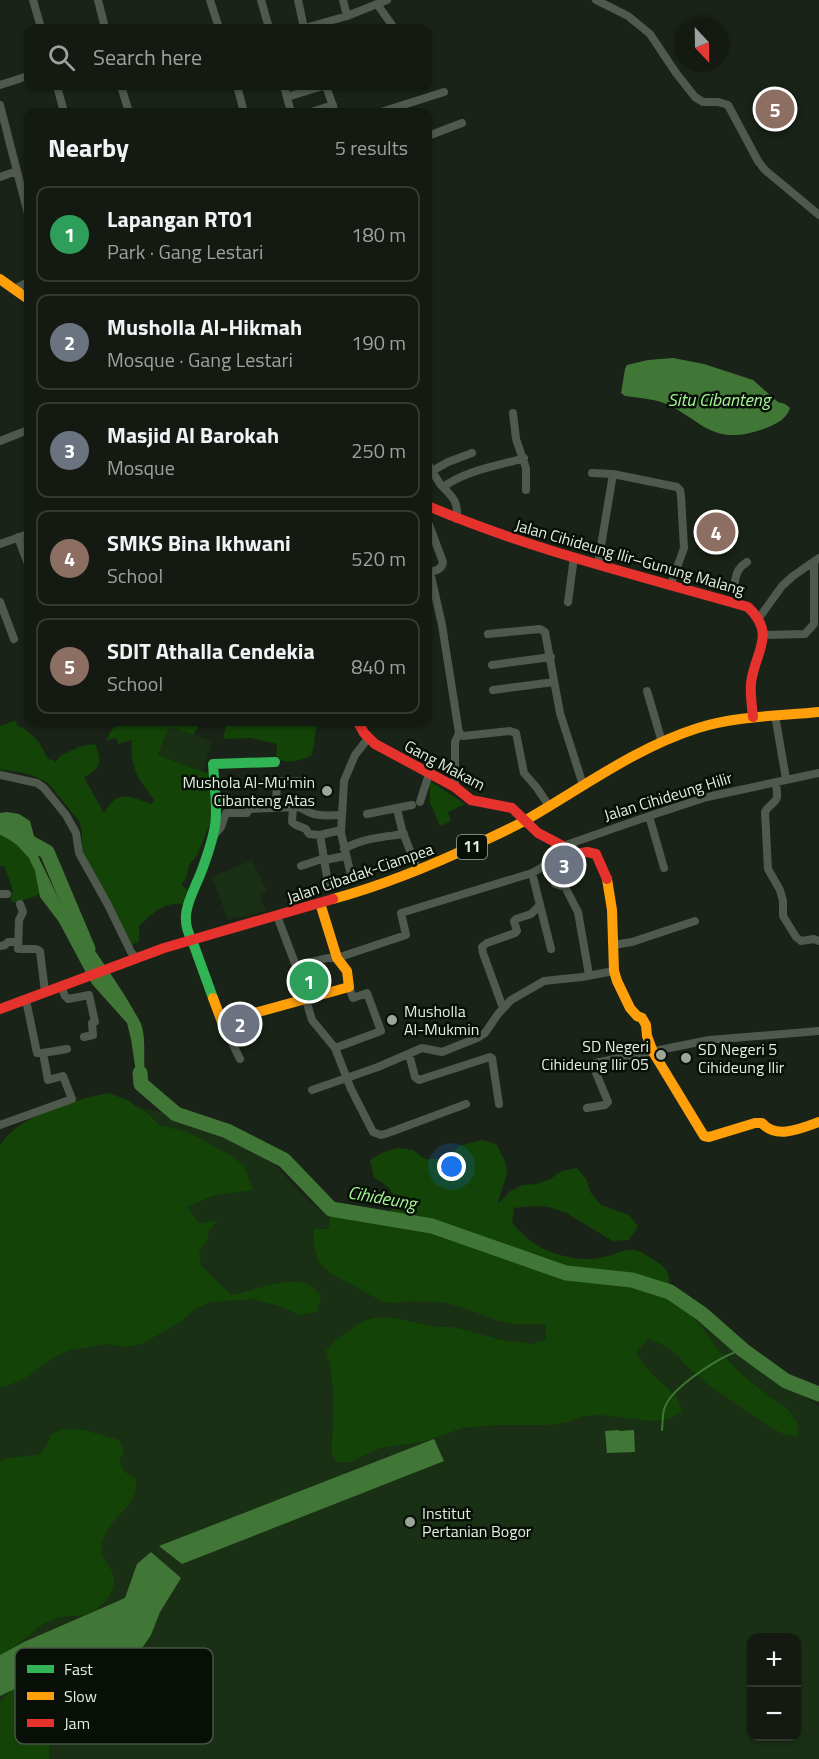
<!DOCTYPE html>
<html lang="en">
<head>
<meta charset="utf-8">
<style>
  :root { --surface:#141a11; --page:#21271f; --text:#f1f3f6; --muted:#9da19f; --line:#333831; --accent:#2563eb }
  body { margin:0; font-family:"Titillium Web",sans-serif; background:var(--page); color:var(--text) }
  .controls { position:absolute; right:18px; bottom:18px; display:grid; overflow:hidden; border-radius:12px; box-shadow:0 2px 4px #0004 }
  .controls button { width:54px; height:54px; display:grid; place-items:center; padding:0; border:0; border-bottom:2px solid var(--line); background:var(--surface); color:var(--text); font:30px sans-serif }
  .compass { position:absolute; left:675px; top:18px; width:54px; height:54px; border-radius:50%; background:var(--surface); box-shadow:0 2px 4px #0004; rotate:158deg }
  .you { position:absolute; left:452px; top:1167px; width:21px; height:21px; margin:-15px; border:4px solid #fff; border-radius:50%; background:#1a73e8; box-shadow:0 0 0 9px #1a73e833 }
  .badge { display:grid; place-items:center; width:39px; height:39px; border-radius:50%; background:var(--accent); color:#fff; font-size:20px; font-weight:700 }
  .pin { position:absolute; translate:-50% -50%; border:3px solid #fff; box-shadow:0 2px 6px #0006 }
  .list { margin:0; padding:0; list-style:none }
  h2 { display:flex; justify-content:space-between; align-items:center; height:78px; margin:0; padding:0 24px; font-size:26px }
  h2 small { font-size:20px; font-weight:400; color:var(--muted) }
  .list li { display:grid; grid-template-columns:39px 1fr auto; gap:18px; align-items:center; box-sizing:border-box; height:96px; margin:0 12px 12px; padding:0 12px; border:2px solid var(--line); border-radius:12px }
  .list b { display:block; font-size:22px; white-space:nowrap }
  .list p { margin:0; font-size:20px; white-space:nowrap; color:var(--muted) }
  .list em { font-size:20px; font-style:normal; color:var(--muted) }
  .icon { flex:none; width:33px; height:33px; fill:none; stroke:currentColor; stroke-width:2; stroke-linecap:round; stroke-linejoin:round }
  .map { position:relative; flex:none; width:819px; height:1759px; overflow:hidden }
  .search { position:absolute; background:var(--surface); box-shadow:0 2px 4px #0004; left:24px; top:24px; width:408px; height:66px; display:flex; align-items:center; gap:15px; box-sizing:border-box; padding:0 21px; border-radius:12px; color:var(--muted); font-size:22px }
  .panel { position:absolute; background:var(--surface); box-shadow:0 2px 4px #0004; left:24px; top:108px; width:408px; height:618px; border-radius:12px }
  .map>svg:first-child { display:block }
</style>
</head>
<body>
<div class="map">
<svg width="819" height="1759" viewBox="0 0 819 1759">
  <rect width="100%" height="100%" fill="#1a2317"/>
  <path fill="#1a3015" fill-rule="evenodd" d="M169,725l43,16 -9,31 -45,-17z
    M252,860l15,31 -7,3 5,17 -37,9 -16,-43z
    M124,1103l92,22 55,36 35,37 31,26 271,57 85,29 57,47 69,50v352h-819v-604zM752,1638h44v98h-44z"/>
  <path fill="#134307" d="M16,720l1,6c16,5 24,18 31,33l5,1 3,2 4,-6 21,-10 14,-2c7,16 7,25 -11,33l20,36c14,-24 25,-17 47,-9l3,-4c-17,-24 -24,-31 -22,-60l-13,4 -3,-6 -10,3 5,-10 9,-9h80l-6,13 -25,-9 -11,29 45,17 8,1 1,46 -15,36 -8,10 -3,14 -5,5 6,6 -4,14c-20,-2 -30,9 -44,22v15l-7,4 -48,-91 -2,-7v-15l-3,-11 -30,-37c-13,-9 -33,-14 -49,-14v-44z
    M227,722h94l-4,1 -4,27 -2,6c-12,4 -24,10 -35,1l1,-13 -26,-6 -28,1z
    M430,781l35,23 -17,8 3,9 -11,5 -10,-23z
    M0,827l33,31 8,34 -5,4 -22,7 -3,-2v-7l2,-3 -1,-4 -8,-21h-4z
    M109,1093l18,7 21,14 11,11 31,8 43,24 11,9 9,24 -41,6 -25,11 12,16 19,-2 -9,9 -2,11 -8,11 2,14 30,29c23,-3 57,-22 80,-9 4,2 7,7 10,10l-4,16 -17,3 -18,-8 -29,-8 -43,3 -15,7 -15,13 -38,22 -17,3 -18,-3 -37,6 -19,9 -27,20 -18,7 -6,1v-242c17,-29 77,-46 109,-52z
    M482,1140l14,4c4,8 11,18 11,27 0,6 -8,24 -9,33l11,-12 13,-7 15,-1 13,-5 12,-8 15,-3 9,11 5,14 10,12 28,10 9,11 -9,14 -16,1 -47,-28 -17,-6 -18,-1 -17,2 -2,15c20,22 35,31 64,35 9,2 19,1 28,-1 10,-2 20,-9 31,-7 6,1 13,6 17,9 17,9 18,15 18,34l31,33 18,25 20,21 23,19 26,19 9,12 1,15 -17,-4 -14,-8 -58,-40 -27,-23 -2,-5 -16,-12 -16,-6 -12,13 7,12 10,11 24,22 5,15 -13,7 -17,2 -52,-6 -17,1 -16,6 -18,3h-52l-35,3 -36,13 -46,7 -29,14h-14l-5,-8c0,-32 5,-73 -6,-103l9,-11 25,-17 13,-5 16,-1 49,10h15l49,13 29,4 15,-4v-16h-33l-17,-4 -35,-13 -19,-5 -36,-1 -8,2 -15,-1 -51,-28 -13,-11 -5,-17v-17h15l2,-20 26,8 31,-3 9,-14 -9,-13 -14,-10 -4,-17 12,-7 15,-5 16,2 12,9h23l11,-13z
    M72,1429l12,1 35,10 5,11 -5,11 6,10 11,7c2,28 -22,34 -32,58 -10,24 12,27 10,46 -1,14 -16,28 -30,32 -7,2 -15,0 -23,2 -6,1 -15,5 -21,9 -4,2 -6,6 -10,9 -10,7 -19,15 -30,20v-194c13,-6 27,-3 40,-7l7,-9 3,-10 10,-5z
    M38,1677h34l8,12 -14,31 -16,22 -1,17h-49v-56l11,-13z"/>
  <path fill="#417736" d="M673,358l31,6 49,16 25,22 7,2 5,4c-3,11 -14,16 -24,20 -28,10 -46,11 -71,-7 -8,-5 -16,-11 -24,-15 -14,-7 -30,-8 -46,-10l-4,-3 4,-24 2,-4 21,-5z
    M7,812l12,2 11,7 5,19 1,12 30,62c11,8 73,99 76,113 4,15 1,31 3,46 1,5 3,9 5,14l-7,6 -5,-7 -7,-47 -4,-16 -35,-39 -33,-62 -19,-25 -5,-26 -6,-13 -12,-13 -12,-9 -5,-1v-22z
    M619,1430v1l15,-1 1,22 -28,1 -2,-22z
    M434,1439l10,22 -262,103 -23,-18z
    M151,1552l30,26 -21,34 -9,23 -11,16 -20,8 -61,13 -32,11 -27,13v-41l24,-13 101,-44 12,-34z"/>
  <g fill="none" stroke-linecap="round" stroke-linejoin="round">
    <path stroke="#417736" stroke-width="2" d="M662,1430c1,-7 0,-17 3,-23 7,-20 58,-53 78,-57"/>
    <path stroke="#417736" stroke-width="15" d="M0,826l47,26 41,97
      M140,1073l1,11 35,30 51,17 57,29 47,49 101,17 134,47 66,7 38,12 32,22 41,36 43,31 33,13"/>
    <path stroke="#50594d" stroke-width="8" d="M33,0l8,28
      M98,0l7,28
      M210,0l9,28
      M261,0l8,28
      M298,0l6,28
      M343,0l4,16
      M596,0l32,16 22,18 26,39 19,24 8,5h15l10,3 30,56 7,9 54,45
      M377,4l17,24
      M305,28l42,-12 40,-16
      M0,85l28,-9
      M57,86l7,26
      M121,86l8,26
      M237,86l7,26
      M284,86l7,26
      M326,86l9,26
      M287,97l36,-11
      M0,105l28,109
      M311,112l22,-7
      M381,112l63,-20
      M428,136l34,-13
      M0,177l17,-6
      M14,289l14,-7
      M513,413l3,26 10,29v22
      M0,441l28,-11
      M428,464c4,7 8,14 13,21 12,13 17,15 16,34
      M432,471l16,-9 24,-9
      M592,473l21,1
      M443,487c26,-18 52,-20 81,-29
      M428,522l15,40c-1,8 -8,9 -15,10
      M18,537l10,27
      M0,544l28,-10
      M598,564l15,-90 64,13 3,3 1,6 3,52 -13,36
      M430,572l12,53 17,108 -4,9v45
      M0,602l14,37
      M568,602l6,-45
      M739,603c-5,-16 -8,-31 8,-41
      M759,618l23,-32 11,-10 26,-18
      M488,634l52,-5 5,3 15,81 23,72
      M764,635l41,-1 9,-10v-62
      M492,665l59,-8
      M493,690l61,-8
      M647,691l15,51
      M775,715l11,64
      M459,733l4,3 47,-5 6,2 8,40 13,15 12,18
      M0,775l37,8 7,5 22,27 10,18 3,20 28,50 24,49 5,6
      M266,781h41
      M776,782c0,6 3,15 -1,19 -4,5 -7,5 -10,11l3,57 12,21 3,11v15l13,21 5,4 13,-2 5,2
      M420,802l9,-28
      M276,808l1,-27
      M293,808l-1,14 4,3 10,4 3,5 11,1 21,-5
      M397,809l5,21 16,41
      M367,814l45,-9
      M649,816l15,52
      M214,835l7,-8 5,-14h21l2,-4 48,-2c6,1 8,4 14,6 9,4 21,2 31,2
      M320,835l8,48
      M344,849c18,-11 39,-12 60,-15
      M550,858l5,26 10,3 13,25 11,63
      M325,860l20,-4
      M301,866l24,-8
      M350,871l-9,-38 3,-52 11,-26 11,-14 3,-2
      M532,873l19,76
      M0,894h7
      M20,904l3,8 -4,8 -1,29h18l4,2 5,41
      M277,916l19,50 31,-8h10l69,-23 -5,-22 131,-40 9,-5 22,-22 92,-32 52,-17 112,-24
      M613,945l19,-3 63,-21
      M0,946l5,-1 3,-3h10
      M296,966l16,54 23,28 16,41 22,43 8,3 7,-2 78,-29
      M61,986l4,10 3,3 21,-4 6,27 -3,1 1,12 -9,2
      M503,1008l-20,-55 -1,-6 5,-4 28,-10 2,-2 -3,-10 2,-2 15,-5 9,-9
      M222,1022l18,37
      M335,1048l46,-17 -14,-38 -14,5 -4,-11
      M43,1053l24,-4
      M409,1054l6,23 4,3 71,-23 2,1 7,46
      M312,1090l66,-23 44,-19 20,4 35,-14 8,-5 13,-19 13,-14 33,-19 38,-4 32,-6
      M587,1108l18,-3 3,-3 -14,-34 1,-5 114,-23 110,-9
      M0,1125l72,-26 -9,-23 -15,4 -5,-27h-6l-11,-53"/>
    <path stroke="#30b455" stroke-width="10" d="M213,998l-21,-58c-15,-25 1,-46 10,-70 5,-14 11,-30 13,-45 3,-15 -1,-45 -2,-61l62,-2"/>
    <path stroke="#ff9f0a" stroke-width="10" d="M0,279l28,20
      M607,879l5,31 2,61 3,10 13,27 7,8 5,2 4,7 1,11 6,16 51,84 5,1 46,-14h7c14,17 40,5 57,-1
      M333,899c51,-14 100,-34 148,-57 15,-7 31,-14 45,-22 56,-32 109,-72 172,-92 38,-12 81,-12 121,-16
      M213,998l9,24 127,-35 -2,-16 -10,-13 -17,-55"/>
    <path stroke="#e5322d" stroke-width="10" d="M428,506c103,44 213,70 320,101 29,28 7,44 3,76 -1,11 1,23 2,34
      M358,722l6,11 11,11 80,43 16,13 41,8 26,25 40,21 9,-2 9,2 11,25
      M0,1009l164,-61 169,-49"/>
  </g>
  <g fill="#9ca799" stroke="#070f06" stroke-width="2">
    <circle cx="327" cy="791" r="6"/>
    <circle cx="392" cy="1020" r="6"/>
    <circle cx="661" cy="1055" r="6"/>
    <circle cx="686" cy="1058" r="6"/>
    <circle cx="410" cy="1522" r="6"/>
  </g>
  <g text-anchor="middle" stroke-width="5" stroke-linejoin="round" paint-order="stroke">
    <rect fill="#070f06" stroke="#a0ab9e" stroke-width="1.5" x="457" y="835" width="30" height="24" rx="4.5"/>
    <g font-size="15" font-weight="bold" fill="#e2eedf">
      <text x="472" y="852">11</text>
    </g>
    <g font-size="16" fill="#e2eedf" stroke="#070f06">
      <text transform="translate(630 557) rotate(16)" y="6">Jalan Cihideung Ilir–Gunung Malang</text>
      <text transform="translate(445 765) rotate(28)" y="6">Gang Makam</text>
      <text transform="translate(668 796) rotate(-17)" y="6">Jalan Cihideung Hilir</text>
      <text transform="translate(360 873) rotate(-19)" y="6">Jalan Cibadak-Ciampea</text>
    </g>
    <g font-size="16" fill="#e2eedf" stroke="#070f06" text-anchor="start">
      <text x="315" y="788" text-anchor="end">Mushola Al-Mu'min<tspan x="315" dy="18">Cibanteng Atas</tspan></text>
      <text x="404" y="1017">Musholla<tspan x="404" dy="18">Al-Mukmin</tspan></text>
      <text x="649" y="1052" text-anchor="end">SD Negeri<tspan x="649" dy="18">Cihideung Ilir 05</tspan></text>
      <text x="698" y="1055">SD Negeri 5<tspan x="698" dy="18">Cihideung Ilir</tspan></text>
      <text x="422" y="1519">Institut<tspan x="422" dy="18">Pertanian Bogor</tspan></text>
    </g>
    <g font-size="18" font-style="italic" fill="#a4f495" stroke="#070f06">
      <text x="719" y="406">Situ Cibanteng</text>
      <text transform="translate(382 1198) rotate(10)" y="6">Cihideung</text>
    </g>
  </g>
  <rect x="15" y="1648" width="198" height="96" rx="9" fill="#070f06" stroke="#495247" stroke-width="1.5"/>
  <rect x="27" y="1665" width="27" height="8" fill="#30b455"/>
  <rect x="27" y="1692" width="27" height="8" fill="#ff9f0a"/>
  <rect x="27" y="1719" width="27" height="8" fill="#e5322d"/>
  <g font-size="16" fill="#e2eedf">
    <text x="64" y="1675">Fast</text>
    <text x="64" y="1702">Slow</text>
    <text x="64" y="1729">Jam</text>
  </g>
</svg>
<div class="controls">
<button>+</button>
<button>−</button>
</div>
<svg class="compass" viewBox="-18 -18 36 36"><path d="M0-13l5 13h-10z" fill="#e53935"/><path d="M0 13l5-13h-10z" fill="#9da19f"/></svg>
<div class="you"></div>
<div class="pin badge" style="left:309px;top:981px;background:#2e9e5b">1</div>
<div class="pin badge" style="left:240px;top:1024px;background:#6b7280">2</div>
<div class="pin badge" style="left:564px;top:865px;background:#6b7280">3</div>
<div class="pin badge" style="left:716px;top:532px;background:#8d6e63">4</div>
<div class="pin badge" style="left:775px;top:109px;background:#8d6e63">5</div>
<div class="search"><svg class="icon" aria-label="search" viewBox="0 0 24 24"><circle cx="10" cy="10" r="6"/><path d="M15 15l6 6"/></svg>Search here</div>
<section class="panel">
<h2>Nearby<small>5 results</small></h2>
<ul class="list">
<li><span class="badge" style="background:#2e9e5b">1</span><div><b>Lapangan RT01</b><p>Park · Gang Lestari</p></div><em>180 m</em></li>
<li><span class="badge" style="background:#6b7280">2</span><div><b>Musholla Al-Hikmah</b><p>Mosque · Gang Lestari</p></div><em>190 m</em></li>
<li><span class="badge" style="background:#6b7280">3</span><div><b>Masjid Al Barokah</b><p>Mosque</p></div><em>250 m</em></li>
<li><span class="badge" style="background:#8d6e63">4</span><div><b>SMKS Bina Ikhwani</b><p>School</p></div><em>520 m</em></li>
<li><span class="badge" style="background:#8d6e63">5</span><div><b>SDIT Athalla Cendekia</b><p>School</p></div><em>840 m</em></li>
</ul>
</section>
</div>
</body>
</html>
